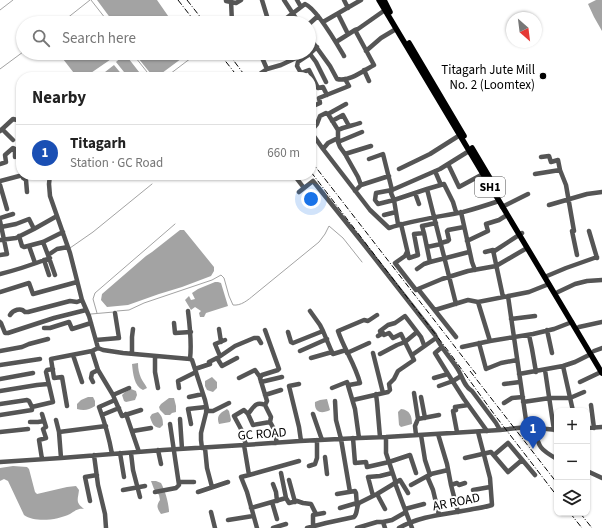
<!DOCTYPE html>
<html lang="en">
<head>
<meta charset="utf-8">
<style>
  :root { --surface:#fff; --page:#f2f2f2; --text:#222; --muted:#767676; --line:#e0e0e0; --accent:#000 }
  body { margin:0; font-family:"Source Sans 3",sans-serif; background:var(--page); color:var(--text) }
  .controls { position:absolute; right:12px; bottom:12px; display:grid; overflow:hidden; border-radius:8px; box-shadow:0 1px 3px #0004 }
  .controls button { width:36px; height:36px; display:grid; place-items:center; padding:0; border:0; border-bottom:1px solid var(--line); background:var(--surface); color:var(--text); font:20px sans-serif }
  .compass { position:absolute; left:506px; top:12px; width:36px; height:36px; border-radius:50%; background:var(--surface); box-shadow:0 1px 3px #0004; rotate:152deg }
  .you { position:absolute; left:311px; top:199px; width:14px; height:14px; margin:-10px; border:3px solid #fff; border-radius:50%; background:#1a73e8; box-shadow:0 0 0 6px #1a73e833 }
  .badge { display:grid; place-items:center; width:26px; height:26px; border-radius:50%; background:var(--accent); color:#fff; font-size:13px; font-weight:700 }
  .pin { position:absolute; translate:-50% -33px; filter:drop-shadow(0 1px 2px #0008) }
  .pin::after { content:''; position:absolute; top:21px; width:14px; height:12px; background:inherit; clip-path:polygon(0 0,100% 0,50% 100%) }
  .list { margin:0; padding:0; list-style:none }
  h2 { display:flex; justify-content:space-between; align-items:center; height:52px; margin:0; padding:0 16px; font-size:17px }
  h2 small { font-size:13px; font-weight:400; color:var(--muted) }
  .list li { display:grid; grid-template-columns:26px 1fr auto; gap:12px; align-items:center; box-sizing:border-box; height:56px; padding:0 16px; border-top:1px solid var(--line) }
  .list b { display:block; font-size:15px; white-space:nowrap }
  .list p { margin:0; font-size:13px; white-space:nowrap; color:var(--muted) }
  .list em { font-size:13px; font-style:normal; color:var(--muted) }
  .icon { flex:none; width:22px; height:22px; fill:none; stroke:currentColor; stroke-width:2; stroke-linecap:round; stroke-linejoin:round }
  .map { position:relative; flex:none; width:602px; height:528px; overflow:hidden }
  .search { position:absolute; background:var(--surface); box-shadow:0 1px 3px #0004; left:16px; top:16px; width:300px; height:44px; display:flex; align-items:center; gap:10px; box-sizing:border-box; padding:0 14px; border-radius:22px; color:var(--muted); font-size:15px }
  .panel { position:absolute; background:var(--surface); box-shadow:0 1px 3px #0004; left:16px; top:72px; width:300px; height:108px; border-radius:16px }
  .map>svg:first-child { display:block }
</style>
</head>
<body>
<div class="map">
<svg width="602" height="528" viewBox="0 0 602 528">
  <rect width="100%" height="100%" fill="#fff"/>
  <path fill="#a3a3a3" d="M97,0h60l16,23h-59z
    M596,0h6v31l-8,-14 -6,-13z
    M71,53h49l-35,24h-8l-14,-18z
    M134,53h55l-31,23 -7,-2z
    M125,54l18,23h-15l-12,-15z
    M114,65l10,12h-14l-5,-5z
    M180,230h4l30,37v4l-3,5 -29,11 -23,7 -31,11 -21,2 -6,-7 1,-6 44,-38 6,-4z
    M215,282h3l3,1 7,23 -22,7 -2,4h-4l-1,-4 2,-2 -6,-4 -4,3 -6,-10 4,-4 2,4 4,-1 -3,-6 6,-4z
    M138,363c0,6 1,10 3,15 2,4 4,6 6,10l-4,2c-9,-4 -10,-16 -11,-26z
    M212,377l5,5v6l-4,4 -6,-2 -2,-4v-5z
    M131,389l5,2 1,4 -2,5 -9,2 -2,-1 -2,-6 3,-3z
    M88,397h5l2,4v5c-6,4 -11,5 -18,3v-5l4,-4z
    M169,398h5l2,8v6l-4,1 -2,2h-5l-5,-5 -1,-3 2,-3z
    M327,399l3,11c-8,4 -16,3 -15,-8l5,-2z
    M227,409l2,2 2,9 -1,2 -11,2c-3,-8 1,-11 8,-15z
    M401,409c9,1 11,7 11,15l-11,3 -2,-2 -1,-13z
    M158,412c4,4 5,7 5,13l-3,3c-7,-1 -8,-5 -10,-11l2,-3z
    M13,466l14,1 2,2 6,23 2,2 30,-7 9,-1 3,4c-1,10 -4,12 5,19 -6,-1 -9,2 -14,5 -12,6 -35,9 -46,1l-16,-34 -4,-2 -4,2v-13z
    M151,481h5l5,2c4,7 8,21 8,29l-8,2c-4,-6 -5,-8 -1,-14l-1,-5 -5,-6z"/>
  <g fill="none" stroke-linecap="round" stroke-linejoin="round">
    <path stroke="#a3a3a3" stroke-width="1" d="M91,0l18,23
      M0,10l13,-10
      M61,23l29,-23
      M98,23l6,-4
      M132,53l19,24
      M57,54l1,-1
      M0,69l23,-17
      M166,77l29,-22
      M222,175v1l1,-1
      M70,248l23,-16 59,-48
      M117,311l12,-1 15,-7 68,-23 9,-5 3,3 5,18 4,9c8,1 15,-5 21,-10l65,-53 6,-8 4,-8 14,12 19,24
      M97,313l-4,-14 2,-6 80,-69
      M91,314l23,-2"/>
    <path stroke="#555" stroke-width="4.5" d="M226,0v1l10,2 5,-3
      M231,0l1,23
      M262,0l7,23
      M284,0l15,23
      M297,0l4,7
      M344,0l4,8
      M338,14l10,20
      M323,22l38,-22
      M280,23l25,-19c12,5 32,40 39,52
      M309,24l9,-8
      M355,30l3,-1 27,-19
      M309,37l21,29 7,13c12,3 26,-8 37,-14l-19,-35 -19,12
      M366,51l15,-13 15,-9
      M260,53l7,16
      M310,54l6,8 10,20
      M364,70l5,11
      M261,73l6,-4 14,-4 15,-7
      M301,73l8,-3 9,18 5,-1 4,8
      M292,77l9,-4 -4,-7 1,-4 9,-6 10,-9
      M311,107l9,-4 -1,-5 30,-12 -4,-7
      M328,114l18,-10
      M332,121l11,-6 6,11
      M2,129l11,11
      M338,130c8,-4 14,-4 22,-7
      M0,131l13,-12 4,1 4,3
      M311,131l6,-7 3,-8 6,-3 2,1 10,16v12l2,5 5,7 13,23 3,8
      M311,132l12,17 47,61 19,18c24,-8 49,-11 74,-16 12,-3 24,-7 36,-11
      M338,142l24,-10
      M323,149l5,-6 10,-5
      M345,154l26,-8
      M369,159l14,-5 9,36 48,-21 29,-18
      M0,164l6,-2 -1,-7 8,-7 2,1v8
      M448,164l11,23 24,-13
      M399,169l31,-15 30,-19
      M560,170l6,15 8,46
      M435,171l6,14
      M535,174l25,-4 -2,-10 -7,2 -2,-6 -8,1
      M23,175v3l3,2 1,12
      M50,175l-1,9 1,12 20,57 12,47 7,16 9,32 5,2 20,3 67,6 2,1 13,40 2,9 -6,24v7l1,8
      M294,175l10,13
      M0,181l23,-6
      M0,185l7,24
      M427,189l17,-5 9,18 3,10
      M355,191l6,-6 28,-9
      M299,192l14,-11 49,61 73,93c5,12 15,22 22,33 5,7 7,19 15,23l24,32 4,7
      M415,193l4,11
      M549,205l38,-11 15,-2
      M502,207l26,-13
      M461,212l11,50 3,8
      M384,215l12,-3
      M0,218l13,-4
      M0,221l7,33 -7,1
      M398,224l-4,-24 -3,-7 1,-3 -16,3 -1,7 3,4 16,-4 33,-11 29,115
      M401,224l8,34 9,-3 -4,-21 10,-1 -2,-7 14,-3
      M1,227l15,-3 13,-5 5,10 23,-13
      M572,231l5,24
      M589,231l8,27
      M424,233l6,29
      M19,236l3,10 2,1 19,-5 20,-10
      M0,240l16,-2 18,-9
      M467,241l21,-10 -2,-7 13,-4 8,-5
      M43,242l5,13
      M441,243l7,-2 1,-1 -2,-9 1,-1 16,-3
      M29,246l6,17
      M427,247l14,-3
      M407,252l-2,4 -10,7 21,27 2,-1
      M485,252l8,-2 10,47
      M493,252l29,-19
      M44,260l5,15
      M417,269l7,-5 6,-2 39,-10
      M0,274c17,-4 34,-10 50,-16
      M55,275l-7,-20 9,-6 11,-2
      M547,276l19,-8 31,-11
      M0,292l29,-9 4,11 44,-12
      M558,292l17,-8 12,-3 15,-1
      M508,296l19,131
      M478,302l12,39
      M435,310l33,-10 10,2 51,-10 20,-8
      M188,311c2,16 4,32 2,48
      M310,311l10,14 3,6
      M10,315c3,-5 11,-8 15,-3h3l42,-11 7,1 5,-2
      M511,319l24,-3
      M0,322l1,1 4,10h3l46,-15 32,-8
      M174,323l1,10 16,-1
      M579,327l23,-5
      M44,328h6l19,-6 3,7 19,-6
      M219,329l2,13
      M265,330l14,39 -1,1 -16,5 -2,3 7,23 -2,4 6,12 -1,5c4,7 7,12 6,21
      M547,330l5,23
      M288,332l3,10 2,1 30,-12 8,19 2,4 13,-4
      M381,334l-1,-3 8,-6 7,-2 10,-7 16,21 3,8
      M529,335l3,14 4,23
      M456,337l-38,-48 24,-10 26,-8 28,-5 31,-18
      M96,340l23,-2 -4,-25
      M479,343l7,26 15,-6 16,-3
      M442,347l-7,6 13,21
      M462,347l28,-6 43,-7 21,-5 18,-7
      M0,351l22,-4 7,-3 19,-5
      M92,351l6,19 15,25 16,-7
      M300,351l27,-12
      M594,351l8,-3
      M132,353v-16l1,-8
      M347,353l22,-10
      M373,353l10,40
      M380,354l17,-9 8,-3 12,-10
      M73,355l9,27
      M412,355l24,-17
      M155,356v16l3,16
      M220,356l-5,-12 10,-4
      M217,358l5,8 15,-8
      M311,358l21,-6
      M0,365l40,-6
      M563,366l10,45
      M195,369l15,-5 -1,-2 10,-5 16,-11 19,-8h4l3,5
      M545,370l9,60
      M519,374l44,-8 12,-4 16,-8
      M239,378l16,-8 5,7
      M434,378l14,-4 16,25 23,32
      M0,379l33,-6
      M93,382l-2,-4 1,-5 6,-3
      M261,382l21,-5
      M580,382l21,-10
      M299,384l-10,2 10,41 2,14
      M504,384l16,-2
      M349,385l11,-2c-5,-19 -16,-34 -22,-52l26,-11 4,1 9,-6
      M439,386l14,-5 8,-5
      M179,388l-1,-7 18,-9
      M332,388l15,-6 8,27 4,29
      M0,391l37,-6 11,-1
      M414,393l4,26 -3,7 1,9
      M376,394l1,8 3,35
      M265,395l16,-5
      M189,397l14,-3
      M421,397l4,21
      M115,400l7,16 19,-6
      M353,400l35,-8 2,-2 -1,-6 5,-5 4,-8 16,-11 -13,-26 -8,4 -4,-5 -5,2 -1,-2 -5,3
      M335,401l1,19 5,19 9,53
      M523,402l27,-4h20l14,-6
      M504,403l8,-5 11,-1
      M0,404l27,-4 2,1 3,6
      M591,405l3,23
      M67,406l-5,-29 -8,1 -3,-19 41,-8 6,-3
      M206,411h7l16,-8
      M42,414l4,13 -3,2 3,9 -7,2 3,19
      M126,414l13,38
      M248,414c6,-7 7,-13 17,-9
      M313,414l9,26
      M0,415l32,-5v-3l21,-5 -7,-30 1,-2 6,-1
      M102,415l17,-7
      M180,419l2,30
      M418,419l21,-4
      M56,420l3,12 2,26
      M30,422h8l6,-1
      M191,424l-3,-15 18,-2
      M534,428c5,19 5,21 23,31
      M587,428l15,-1
      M133,431l18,-3
      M0,432l28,-3
      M59,432l47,-6
      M457,432l-4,-21 3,-1 -1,-3 13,-2
      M438,434l9,30 4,21 7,27
      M421,435l4,25 5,15
      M386,437v16l9,27v3l17,45
      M353,438l2,25 11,-1 1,5 22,-5 21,-7 6,18
      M244,445l5,30 -8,2 6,15 10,36
      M246,445l-5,-16 -7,-13 10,-6 4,4 5,11 17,-3
      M205,448l2,20 5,19
      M158,450l3,14
      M120,453l4,24
      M131,453l2,17 7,27
      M112,454c-3,-17 -7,-31 -13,-47l16,-7 -2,-5
      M94,455l4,30 7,29 1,14
      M494,455l14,-12 27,32
      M325,457l2,17
      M465,458l26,-6 17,20 14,-12
      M0,462l61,-4 102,-8 81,-5 56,-4 59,-3 27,-1 114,-7 27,-3 30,3
      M309,466l6,-2 2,-6v-18
      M587,471l15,7
      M281,473l5,25
      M249,475l50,-14
      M427,476l6,14 6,25
      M289,480l6,22
      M179,482h15
      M273,484l3,8 1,9
      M411,485l20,-11 17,-4
      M451,485l6,-2 2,2 6,-2
      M123,490l22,-4
      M473,490l17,-3
      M155,492l21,-4 3,-3 -9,-61
      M198,492l30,-10
      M337,494l18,-3 1,2 1,13
      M377,494l8,15
      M373,496l-5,-19 12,-1 12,-3
      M90,501l-5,-24 12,-2
      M272,502l5,17
      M251,508l35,-10 3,5 8,-2 6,2 8,1 5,10
      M340,508l17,-5
      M405,509l19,-5
      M211,512l4,16
      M228,520l25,-4
      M383,522l2,6
      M313,526v-11l11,-2
      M273,528l13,-4
      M307,528l19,-5 28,-6c4,-4 2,-10 5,-14l18,-9 23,-14 8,13
      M357,528l20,-6h6l9,-2 14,-8
      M399,528c22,-13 50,-14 74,-19 7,-1 13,-2 19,-4l-2,-27 -12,-46"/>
    <path stroke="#000" stroke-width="5.5" d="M379,0l223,373
      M384,0l6,12
      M409,43l55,93
      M472,148l22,37"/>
    <path stroke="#000" stroke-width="1" stroke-dasharray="6 2 1 2" stroke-linecap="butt" d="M178,0l18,23
      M187,0l18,23
      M219,53l19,24
      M228,53l18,24
      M311,161l165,213
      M311,172l138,180 45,62 63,82
      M470,371l87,112
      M570,513l12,15
      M580,513l12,15"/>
  </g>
  <circle fill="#000" stroke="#fff" stroke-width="1.5" cx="543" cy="76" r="4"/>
  <g text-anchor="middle" stroke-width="4" stroke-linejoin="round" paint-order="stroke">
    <rect fill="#fff" stroke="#4c4c4c" stroke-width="1" x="475" y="177" width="30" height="20" rx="3"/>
    <g font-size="12" font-weight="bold" fill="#000">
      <text x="490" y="191">SH1</text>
    </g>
    <g font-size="13" fill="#000" stroke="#fff" text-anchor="end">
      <text x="535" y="74">Titagarh Jute Mill<tspan x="535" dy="15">No. 2 (Loomtex)</tspan></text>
    </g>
    <g font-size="13" fill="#000" stroke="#fff">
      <text transform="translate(262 433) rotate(-4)" y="5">GC ROAD</text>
      <text transform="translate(456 501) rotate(-11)" y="5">AR ROAD</text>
    </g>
  </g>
</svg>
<div class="controls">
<button>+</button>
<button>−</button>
<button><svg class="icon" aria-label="layers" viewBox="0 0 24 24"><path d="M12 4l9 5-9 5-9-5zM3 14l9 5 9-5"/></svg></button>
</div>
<svg class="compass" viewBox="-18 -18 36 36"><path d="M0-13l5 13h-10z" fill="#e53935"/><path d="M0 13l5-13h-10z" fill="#767676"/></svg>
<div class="you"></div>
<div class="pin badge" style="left:533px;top:449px;background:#1a4fb4">1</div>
<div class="search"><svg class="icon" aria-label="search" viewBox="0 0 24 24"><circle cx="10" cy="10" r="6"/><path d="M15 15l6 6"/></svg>Search here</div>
<section class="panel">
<h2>Nearby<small></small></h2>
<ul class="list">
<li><span class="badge" style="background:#1a4fb4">1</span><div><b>Titagarh</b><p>Station · GC Road</p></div><em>660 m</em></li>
</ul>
</section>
</div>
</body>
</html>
